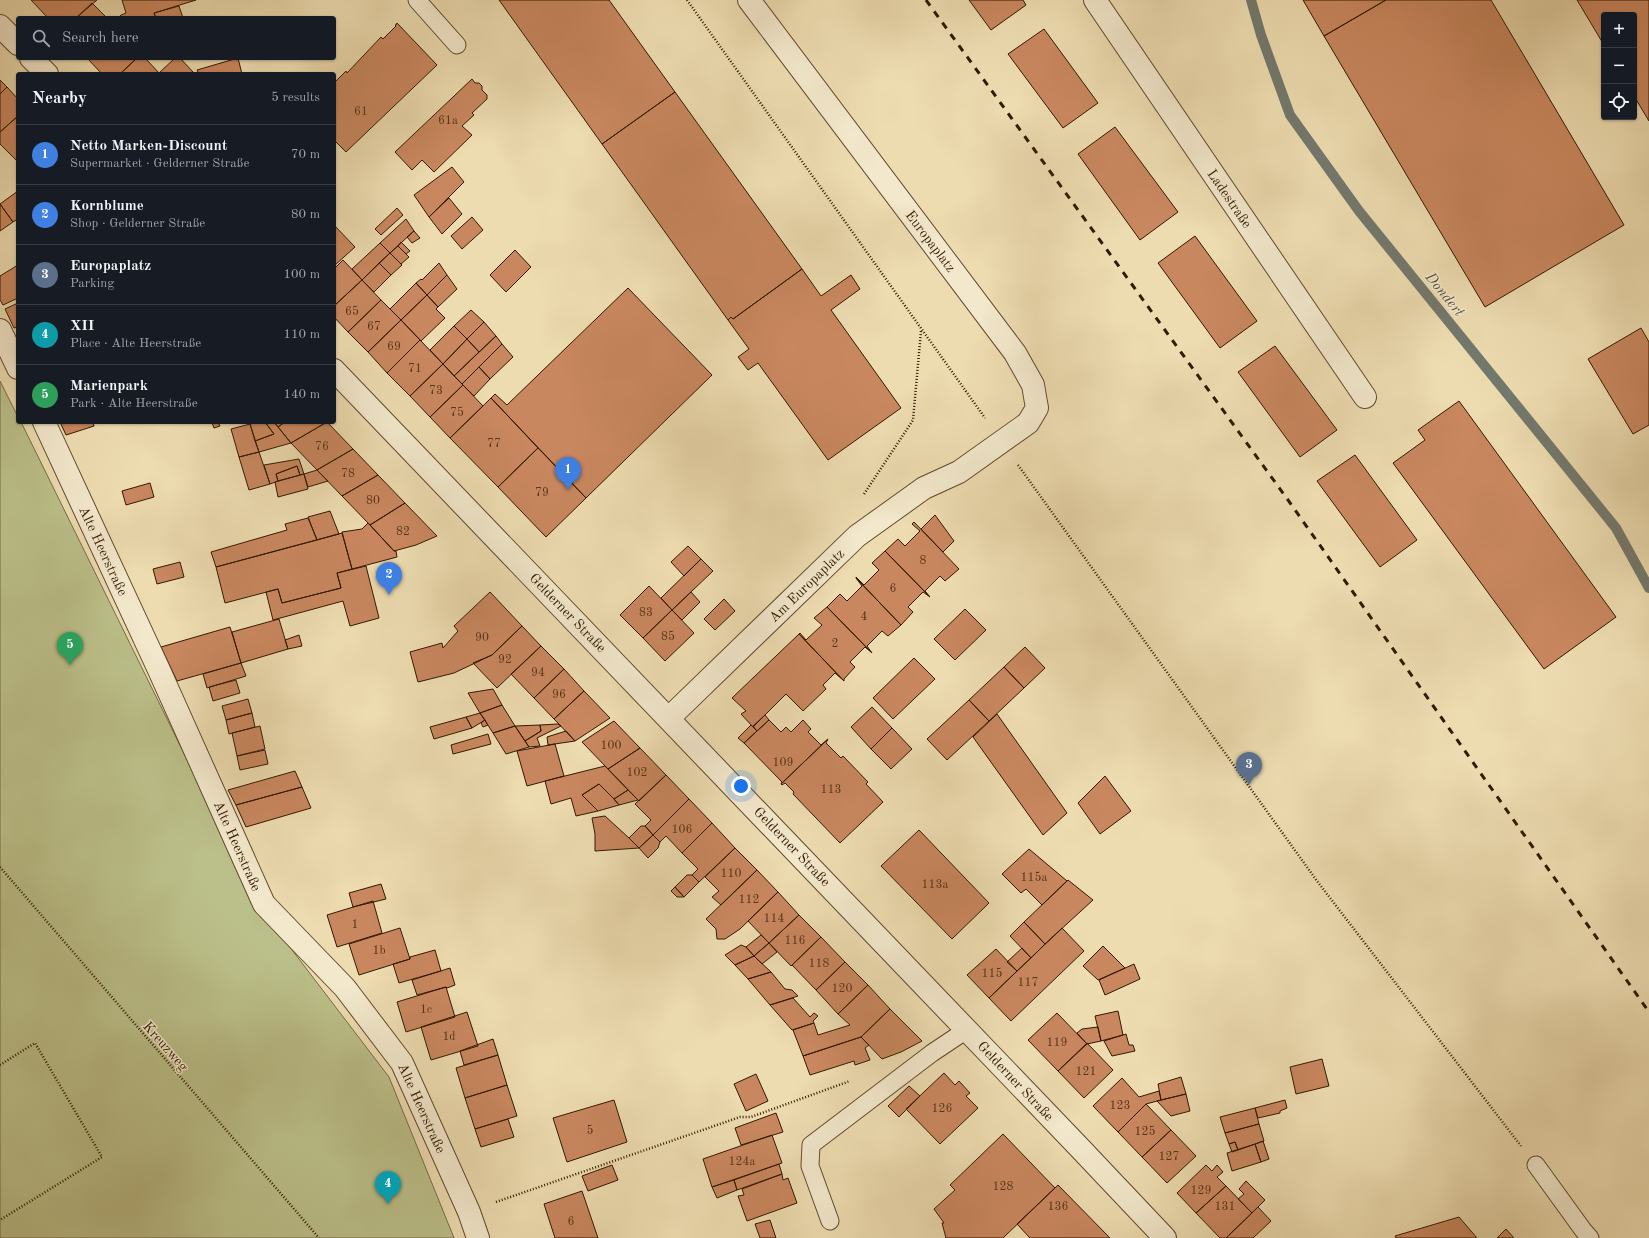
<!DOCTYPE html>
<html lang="en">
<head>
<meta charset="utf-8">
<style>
  :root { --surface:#171b24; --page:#20242c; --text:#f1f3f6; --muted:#9ea1a6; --line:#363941; --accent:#0b8043 }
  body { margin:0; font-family:"Old Standard TT",serif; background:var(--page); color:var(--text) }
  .controls { position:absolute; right:12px; top:12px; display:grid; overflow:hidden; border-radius:4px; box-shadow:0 1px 3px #0004 }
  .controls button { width:36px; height:36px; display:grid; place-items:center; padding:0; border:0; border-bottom:1px solid var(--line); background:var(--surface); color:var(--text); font:20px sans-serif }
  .you { position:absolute; left:741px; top:786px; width:14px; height:14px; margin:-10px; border:3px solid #fff; border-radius:50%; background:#1a73e8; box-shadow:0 0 0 6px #1a73e833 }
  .badge { display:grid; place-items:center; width:26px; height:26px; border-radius:50%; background:var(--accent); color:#fff; font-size:13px; font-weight:700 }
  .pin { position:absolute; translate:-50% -33px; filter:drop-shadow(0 1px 2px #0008) }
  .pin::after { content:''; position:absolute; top:21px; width:14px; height:12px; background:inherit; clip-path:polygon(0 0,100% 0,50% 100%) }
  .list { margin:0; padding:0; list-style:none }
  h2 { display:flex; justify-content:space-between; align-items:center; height:52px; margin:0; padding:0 16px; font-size:17px }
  h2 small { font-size:13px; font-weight:400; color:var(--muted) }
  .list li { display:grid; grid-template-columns:26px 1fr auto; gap:12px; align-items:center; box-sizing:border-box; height:60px; padding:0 16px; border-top:1px solid var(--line) }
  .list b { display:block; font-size:15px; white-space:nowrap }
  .list p { margin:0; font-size:13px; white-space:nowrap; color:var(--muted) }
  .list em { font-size:13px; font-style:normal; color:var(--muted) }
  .icon { flex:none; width:22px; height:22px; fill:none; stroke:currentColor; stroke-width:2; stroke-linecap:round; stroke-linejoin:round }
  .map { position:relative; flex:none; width:1649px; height:1238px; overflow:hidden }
  .search { position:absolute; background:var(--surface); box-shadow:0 1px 3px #0004; left:16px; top:16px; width:320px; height:44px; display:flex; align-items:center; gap:10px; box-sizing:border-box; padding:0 14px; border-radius:4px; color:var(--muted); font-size:15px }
  .panel { position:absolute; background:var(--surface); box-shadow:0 1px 3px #0004; left:16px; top:72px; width:320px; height:352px; border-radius:4px }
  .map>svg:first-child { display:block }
</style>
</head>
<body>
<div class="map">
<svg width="1649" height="1238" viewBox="0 0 1649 1238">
  <rect width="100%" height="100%" fill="#eddcb0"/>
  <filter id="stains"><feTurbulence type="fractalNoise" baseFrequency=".005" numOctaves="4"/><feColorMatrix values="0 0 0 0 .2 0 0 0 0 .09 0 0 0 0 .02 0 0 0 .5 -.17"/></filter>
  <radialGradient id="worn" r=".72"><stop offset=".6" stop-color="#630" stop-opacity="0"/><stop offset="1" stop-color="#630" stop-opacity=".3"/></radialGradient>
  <path fill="#bbbf89" stroke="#766c44" d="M0,381l18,36v5h3l239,486 129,169 65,161h-454z"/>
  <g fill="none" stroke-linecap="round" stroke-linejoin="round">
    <path stroke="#73796e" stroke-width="10" d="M1251,0l10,35 29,80 69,96 257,317 33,60"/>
  </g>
  <path fill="#c9875f" stroke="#321800" d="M31,0h66l-21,18h-28z
    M122,0h74l-42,13 2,5h-38l3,-3 5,-2z
    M499,0h110l66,92 -73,52z
    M969,0h54l3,5 -35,25z
    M1303,0h83l-62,36z
    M1386,0h105l133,225 -139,82 -161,-271z
    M1577,0h72v121l-15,-25v-81h-30v30z
    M92,3l15,15h-31z
    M179,6l4,12h-27l-2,-5z
    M397,23l40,42 -91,87 -12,-12v-57l12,-12 1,2 34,-36 2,2 13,-13 -1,-1h1z
    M1044,29l54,74 -35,25 -55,-74z
    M87,58h50l-17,16h-18z
    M137,58h8l15,16h-40z
    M175,58h5l13,14 -7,2h-26l-1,-1z
    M238,58l4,16h-43l-2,-4z
    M472,79l3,4h4l3,3v4l5,5v4l-15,14 2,2 -12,11 10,9 -38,37 -12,-12 -10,10 -17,-18z
    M0,80l7,7 -7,7z
    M7,87l11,12v17l-18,16v-38z
    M675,92l127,177 -69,50 -2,-2 -3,3 -126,-176z
    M18,116v46l-18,-18v-12z
    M1115,127l63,85 -38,28 -62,-86z
    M452,167l12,15 -35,35 -15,-22z
    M18,191v28l-5,3 -13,-18z
    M449,198l13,16 -20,20 -13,-17z
    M0,204l13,18 -13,9z
    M397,208l6,7 -22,20 -6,-6z
    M472,217l11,13 -21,19 -11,-13z
    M406,219l8,12 -24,22 -10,-10z
    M334,225l21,22 -21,19z
    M414,231l6,7 -8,5 -5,-6z
    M1195,236l62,85 -37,27 -62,-85z
    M401,242l9,9 -4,3 -8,-8z
    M380,243l10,10 -28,27 -10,-11z
    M398,246l11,11 -8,7 -11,-11z
    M515,250l16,17 -25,25 -16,-17z
    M390,253l12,12 -11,10 -12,-12z
    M343,260l19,20 -28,26v-37z
    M379,263l12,12 -17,17 -12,-12z
    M439,263l8,12 -20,20 -11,-12 5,-4 1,1z
    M18,265v33l-15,7 -3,-5v-24z
    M802,269l19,27 30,-21 9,14 -29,21 70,98 -73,52 -70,-97 -10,7 -10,-13 11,-8 -21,-29 3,-3 2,2z
    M447,275l10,14 -19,18 -11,-12z
    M362,280l19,20 -33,32 -14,-15v-11z
    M416,283l11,12 -26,25 -11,-11z
    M628,288l84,87 -126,123 -95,-100 4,-4 12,11z
    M427,295l11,12 -2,2 9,9 -24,23 -20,-21z
    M381,300l20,20 -33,32 -20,-20z
    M18,303v24l-4,1 -9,-19z
    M471,310l13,12 -17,17 -13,-13z
    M401,320l19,20 -33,33 -19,-21z
    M484,322l12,14 -17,16 -12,-13z
    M454,326l13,13 -24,25 -13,-14z
    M1641,328l8,14v83l-16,9 -45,-75z
    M496,336l6,8 -40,40 -8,-8z
    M467,339l12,13 -25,24 -11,-12z
    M420,340l23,24 -33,32 -23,-23z
    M502,344l11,13 -23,22 -11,-12z
    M1275,346l62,84 -37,27 -62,-85z
    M443,364l20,21 -33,32 -20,-21z
    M479,367l11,12 -16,17 -12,-12z
    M463,385l20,21 -33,32 -20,-21z
    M491,398l47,50 -40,39 -48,-49z
    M1459,401l157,216 -72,52 -151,-206 32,-23 -7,-10z
    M60,422h33l1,4 -28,9z
    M218,422l2,4 -6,2 -2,-5z
    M258,422h7l9,12 -19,7 -5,-17z
    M265,422h9l17,21 -32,9 -4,-11 19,-7z
    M274,422h11l-7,5z
    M285,422h42l-36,21 -13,-16z
    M327,422l26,27 -36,21 -26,-27z
    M250,424l9,28 -20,5 -8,-28z
    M538,448l48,50 -40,39 -48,-50z
    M353,449l25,26 -36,21 -25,-26z
    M259,452l11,32 -21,6 -10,-33z
    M1355,455l62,85 -37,27 -63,-86z
    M299,459l5,15 -4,1 -3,-9 -21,8 2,7 -8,3 -6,-19z
    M297,466l3,9 -22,6 -2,-7z
    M317,470l11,11 -20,6 -4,-13z
    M304,474l4,15 -30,8 -3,-15z
    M378,475l27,28 -35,22 -28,-29z
    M150,483l4,14 -28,8 -4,-14z
    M405,503l32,33 -21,9 -22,6 -24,-26z
    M330,511l9,23 -22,6 -9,-23z
    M935,515l19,26 -11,11 -22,-23z
    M308,518l9,22 -101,27 -5,-15 76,-22 -2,-6z
    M914,522l45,47 -14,12 -5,-5 -15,15 5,6 -45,-46 13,-12 7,7 15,-15 -8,-7z
    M368,523l26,28h2l1,6 -45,12 -10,-37 20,-3z
    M342,533l10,36 -15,4 4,15 -59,15 -4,-14 -53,14 -9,-36z
    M688,546l13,13 -17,17 -13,-14z
    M885,551l45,46 -7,-5 -15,15 5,5 -12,13 -45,-47v-1l8,8 15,-15 -7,-7z
    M701,559l12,12 -41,39 -11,-12z
    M180,562l4,15 -27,7 -4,-15z
    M366,566l13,52 -29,8 -7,-25 -70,19 -7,-28 12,-3 4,14 59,-15 -4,-15z
    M856,578l45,47 -13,11 -6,-5 -15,15 5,7 -45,-46 13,-13 7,7 15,-15z
    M649,586l23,24 -29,28 -23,-23z
    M490,592l32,34 -30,29 -38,18 -36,9 -8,-30 32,-9 1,5 15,-17 -4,-5z
    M691,592l9,10 -18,18 -10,-10z
    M724,599l11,12 -20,19 -11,-11z
    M827,607l45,46 -7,-6 -15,15 5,5 -11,12v2l-45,-47 1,-1 6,7 16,-15 -8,-7z
    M965,609l21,21 -31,30 -21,-21z
    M672,610l22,23 -29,28 -22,-23z
    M279,619l9,30 -47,14 -9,-31z
    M522,626l19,20 -44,42 -24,-25 19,-8z
    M230,627l11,36 -64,18 -16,-34z
    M799,634l45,47 -9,-8 -12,12 3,4 -23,22 -17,-17 -33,33 -12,-13 5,-3 -14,-13z
    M299,635l3,11 -14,3 -3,-9z
    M541,646l23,23 -30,29 -23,-24z
    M1025,647l20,21 -21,20 -20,-21z
    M914,658l21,21 -42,40 -20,-21z
    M241,663l5,13 -39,12 -4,-14z
    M1004,667l20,21 -35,33 -20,-21z
    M564,669l20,22 -30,28 -20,-21z
    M236,680l4,13 -27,8 -4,-14z
    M493,689l9,16 -22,8 -12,-20z
    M584,691l26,27 -35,23 -21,-22z
    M248,699l4,14 -26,7 -4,-14z
    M969,700l20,21 -42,39 -20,-21z
    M502,705l13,21 -22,7 -13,-20z
    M872,707l20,21 -21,21 -20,-22z
    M252,713l3,14 -26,7 -3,-14z
    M480,713l5,7 -13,8 -6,-11z
    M997,714l70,99 -24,22 -70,-98z
    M765,715l4,5 -12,11 -4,-5z
    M466,717l6,11 -38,11 -4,-12z
    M485,720l3,5 -5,2 -2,-4z
    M769,720l12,12 5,-5 5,5 12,-12 8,9 -3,3 13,13 7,-6 -47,45 1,-2 -38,-39z
    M614,721l26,27 -32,21 -26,-27z
    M558,724l3,2 -24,12 3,8 -11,1 -4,-6 16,-10 -1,-6z
    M540,725l1,6 -16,10 -10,-15z
    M751,725l6,6 -13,12 -6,-5z
    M260,726l5,23 -28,7 -5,-23z
    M515,726l14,21 -23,7 -13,-21z
    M892,728l20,21 -21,20 -20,-20z
    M566,731l9,10 -27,4 -1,-8z
    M488,734l3,10 -38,10 -2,-9z
    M828,739l-2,4 15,15 2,-2 25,26 -2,2 17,18 -43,41 -47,-49 1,-2 -9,-9 -3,2 -1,-1z
    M555,744l9,32 -37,10 -10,-35z
    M640,748l26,27 -27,26 -31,-32z
    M265,750l3,14 -28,6 -3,-14z
    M605,766l23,24 -14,9 -15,-15 -17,11 16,16 -22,5 -5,-18 -20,6 -6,-23z
    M295,771l7,16 -66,18 -8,-15z
    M666,775l23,24 -36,36 -8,-9 6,-6 -16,-16z
    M1105,776l26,35 -31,23 -22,-31z
    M599,784l15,15 5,6 -21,6 -16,-16z
    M302,787l9,21 -65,19 -10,-22z
    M628,790l10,10 -19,5 -5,-6z
    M689,799l23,24 -30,30 -16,-17 -6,6 -7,-7z
    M605,816l24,22 10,10 -44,3v-17l-3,-16z
    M712,823l23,25 -36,34 -7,-7 6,-6 -16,-16z
    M641,826h4l8,9 -14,13 -10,-10z
    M919,830l70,73 -37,36 -71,-73z
    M653,835l7,7 -2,6 -10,10 -9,-10z
    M735,848l22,22 -36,35 -9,-8 7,-6 -14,-14z
    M1029,849l38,32 -25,24 -16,-16 -5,4 -19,-19z
    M757,870l21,22 -38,37 -15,10h-8l-1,-10 -10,-10z
    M687,875h5l7,7 -15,15 -9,-10z
    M1068,880l25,20 -48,44 -21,-22z
    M381,884l5,15 -33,8 -4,-14z
    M675,887l9,10h-7l-6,-6z
    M778,892l21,23 -30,28 -21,-22z
    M373,901l9,32 -45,14 -10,-32z
    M799,915l22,22 -30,29 -22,-23z
    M1024,922l21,22 -14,14 -21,-22z
    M400,928l10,31 -51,16 -10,-31z
    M1062,928l22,23 -73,70 -22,-23z
    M761,935l8,8 -15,13 -8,-9z
    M821,937l24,25 -29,28 -24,-25z
    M769,943l8,9 -15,12 -8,-8z
    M741,945l5,2 8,9 -19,9 -10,-10z
    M1103,946l22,22 -27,12 -15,-14z
    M1022,948l9,10 -14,13 -10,-9z
    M996,949l21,22 -28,27 -22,-23z
    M435,950l6,21 -42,12 -6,-19 17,-5v-2z
    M754,956l17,16 -23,7 -13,-14z
    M845,962l23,23 -30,29 -22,-24z
    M1134,964l6,15 -35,16 -6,-15z
    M450,968l5,17 -8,3 -1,-1 -29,8 -5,-15z
    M771,972l14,17 7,1 6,6 -28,9 -22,-26z
    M868,985l22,24 -29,28 -58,19 -10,-26 21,-7 4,12 32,-10 -12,-11z
    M446,987l9,30 -49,15 -9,-30z
    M793,998l17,19 4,-4 4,3 -5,5 1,2 -22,7 -22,-25z
    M890,1009l32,32 -21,11 -19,7 -21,-22z
    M1118,1011l5,24 -22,6 -6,-25z
    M467,1012l11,34 -47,14 -10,-33z
    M1057,1013l30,31 -29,27 -30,-31z
    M1098,1027l3,14 -14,3 -10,-11 5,-4z
    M1126,1034l3,11h4l2,6 -23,5 -8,-15z
    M861,1037l8,8 -4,3 5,12 -15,5 -1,-4 -44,14 -7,-19z
    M493,1039l5,16 -34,10 -4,-14z
    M1087,1043l26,27 -29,28 -26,-27z
    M498,1055l9,30 -42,13 -9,-30z
    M1322,1059l7,27 -33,8 -6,-27z
    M944,1073l11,12 4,-4 11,12 -4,3 12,12 -38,36 -34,-35z
    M756,1074l12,27 -22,10 -12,-27z
    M1181,1077l5,17 -25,6 -3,-16z
    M1122,1078l17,19 20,-6 2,9 -15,4 -28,28 -25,-26z
    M507,1085l10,31 -42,13 -10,-31z
    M909,1086l11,10 -21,21 -11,-11z
    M1186,1094l4,17 -19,5 -14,-15z
    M614,1100l13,42 -60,20 -14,-44z
    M1285,1100l2,8 -7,3v2l-22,5 -3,-10z
    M1146,1104l25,26 -29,27 -24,-25z
    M1255,1108l4,16 -34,9 -5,-16z
    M776,1113l7,19 -42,13 -6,-17z
    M508,1119l6,18 -33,10 -6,-18z
    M1259,1124l5,17 -26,9 -3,-8 -6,2 -4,-11z
    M1171,1130l25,26 -29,27 -25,-26z
    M1003,1134l52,54 -52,50h-57l-4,-15h2l-10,-14 21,-19 -5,-5z
    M772,1135l10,28 -70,24 -9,-28z
    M1263,1141l6,18 -8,3 -6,-18z
    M1235,1142l3,8 -6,2 -3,-8z
    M1255,1144l6,18 -29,9 -5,-18z
    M779,1164l3,10 -45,16 -3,-10z
    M612,1165l6,15 -30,11 -6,-15z
    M1206,1165l6,6 5,-6 6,7 -6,5 9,9 -30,27 -19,-20z
    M782,1174l1,6 5,-2 9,25 -50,18 -9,-25 6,-1 -2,-6z
    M734,1180l3,10 -20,8 -5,-11z
    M1246,1181l19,19 -13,13 -14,-14 6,-5 -5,-5z
    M1058,1185l52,53h-80l-13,-14z
    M1226,1186l26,27 -26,25h-6l-24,-25z
    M582,1191l16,47h-43l-11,-34z
    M1258,1207l13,14 -18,17h-27z
    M1459,1217l18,21h-81l-1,-2z
    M770,1220l6,18h-16l-5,-14z
    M1506,1229l8,9h-17z"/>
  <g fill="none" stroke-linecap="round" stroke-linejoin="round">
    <defs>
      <path id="lane" d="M417,0l40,45
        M1536,1165l47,65 7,8
        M830,1221l-20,-55 1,-21 121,-92 36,-24"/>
      <g id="street">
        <path id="s1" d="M1095,0l270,397"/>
        <path d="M0,26l18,18"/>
        <path d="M31,58l16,16"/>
        <path d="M0,330l18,38"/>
        <path id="s2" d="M334,370c279,288 556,577 831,868"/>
        <path id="s3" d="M44,422l115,248 105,234 81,84 57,75 67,149 9,26"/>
        <path id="s4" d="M669,718l188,-182 67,-48 35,-16 69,-49 9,-15 -4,-23 -18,-32 -266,-353"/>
      </g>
    </defs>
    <use href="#lane" stroke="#61492c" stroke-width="19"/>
    <use href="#street" stroke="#61492c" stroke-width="24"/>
    <path stroke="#321800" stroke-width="2.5" stroke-dasharray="1 2" stroke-linecap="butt" d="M687,0l298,418
      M1018,465l299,416 204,265
      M864,494l49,-74 8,-89
      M0,867l319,371
      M0,1065l35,-22 67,114 -102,63
      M496,1202l244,-85h11l99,-36"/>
    <use href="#lane" stroke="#f3e8cc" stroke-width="17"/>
    <use href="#street" stroke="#f3e8cc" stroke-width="22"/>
    <path stroke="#321800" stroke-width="3" stroke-dasharray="7 7" stroke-linecap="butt" d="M926,0l362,500 361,512"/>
  </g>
  <g text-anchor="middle" stroke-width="3" stroke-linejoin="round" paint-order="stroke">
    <g font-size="12" fill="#583418">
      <text x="361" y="115">61</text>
      <text x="448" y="124">61a</text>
      <text x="352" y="315">65</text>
      <text x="374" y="330">67</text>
      <text x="394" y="350">69</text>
      <text x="415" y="372">71</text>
      <text x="436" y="394">73</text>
      <text x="457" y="416">75</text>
      <text x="494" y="447">77</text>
      <text x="322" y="450">76</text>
      <text x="348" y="477">78</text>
      <text x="542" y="496">79</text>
      <text x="373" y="504">80</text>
      <text x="403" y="535">82</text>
      <text x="923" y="564">8</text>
      <text x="893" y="592">6</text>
      <text x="646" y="616">83</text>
      <text x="864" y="620">4</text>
      <text x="668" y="640">85</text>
      <text x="482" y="641">90</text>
      <text x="835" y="647">2</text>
      <text x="505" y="663">92</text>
      <text x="538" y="676">94</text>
      <text x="559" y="698">96</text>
      <text x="611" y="749">100</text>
      <text x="783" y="766">109</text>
      <text x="637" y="776">102</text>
      <text x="831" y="793">113</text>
      <text x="682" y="833">106</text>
      <text x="731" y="877">110</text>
      <text x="1034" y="881">115a</text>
      <text x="935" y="888">113a</text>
      <text x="749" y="903">112</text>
      <text x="774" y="922">114</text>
      <text x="355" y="928">1</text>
      <text x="795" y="944">116</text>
      <text x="379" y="954">1b</text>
      <text x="819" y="967">118</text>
      <text x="992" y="977">115</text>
      <text x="1028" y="986">117</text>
      <text x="842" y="992">120</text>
      <text x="426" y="1013">1c</text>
      <text x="449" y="1040">1d</text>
      <text x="1057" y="1046">119</text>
      <text x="1086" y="1075">121</text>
      <text x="1120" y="1109">123</text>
      <text x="942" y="1112">126</text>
      <text x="590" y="1134">5</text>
      <text x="1145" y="1135">125</text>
      <text x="1169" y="1160">127</text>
      <text x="742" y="1165">124a</text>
      <text x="1003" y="1190">128</text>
      <text x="1201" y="1194">129</text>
      <text x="1058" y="1210">136</text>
      <text x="1225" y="1210">131</text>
      <text x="571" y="1225">6</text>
    </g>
    <g font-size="14" fill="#321800" stroke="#f3e8cc">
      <text dy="5" stroke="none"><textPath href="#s1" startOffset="240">Ladestraße</textPath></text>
      <text transform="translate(931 241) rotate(53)" y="5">Europaplatz</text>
      <text dy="5" stroke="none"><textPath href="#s3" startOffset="142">Alte Heerstraße</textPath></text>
      <text dy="5" stroke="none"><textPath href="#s4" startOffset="191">Am Europaplatz</textPath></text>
      <text dy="5" stroke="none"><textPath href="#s2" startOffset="337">Gelderner Straße</textPath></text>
      <text dy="5" stroke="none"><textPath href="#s3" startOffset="466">Alte Heerstraße</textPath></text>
      <text dy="5" stroke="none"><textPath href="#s2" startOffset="661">Gelderner Straße</textPath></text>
      <text transform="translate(166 1046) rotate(49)" y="5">Kreuzweg</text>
      <text dy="5" stroke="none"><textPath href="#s2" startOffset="985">Gelderner Straße</textPath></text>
      <text dy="5" stroke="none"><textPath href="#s3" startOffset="790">Alte Heerstraße</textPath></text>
    </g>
    <g font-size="15" font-style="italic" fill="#585040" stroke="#f3e8cc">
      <text transform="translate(1445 294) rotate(51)" y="5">Dondert</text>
    </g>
  </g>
  <rect width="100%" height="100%" filter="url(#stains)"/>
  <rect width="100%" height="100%" fill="url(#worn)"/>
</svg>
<div class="controls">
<button>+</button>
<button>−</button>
<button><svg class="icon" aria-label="locate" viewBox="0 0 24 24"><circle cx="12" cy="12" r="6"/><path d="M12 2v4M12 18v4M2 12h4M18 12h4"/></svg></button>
</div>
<div class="you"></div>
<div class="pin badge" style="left:568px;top:490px;background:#3f7fe0">1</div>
<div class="pin badge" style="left:389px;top:595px;background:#3f7fe0">2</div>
<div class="pin badge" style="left:1249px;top:785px;background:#5c6f8a">3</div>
<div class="pin badge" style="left:388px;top:1204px;background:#0f9aa8">4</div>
<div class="pin badge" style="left:70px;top:665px;background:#2e9e5b">5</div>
<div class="search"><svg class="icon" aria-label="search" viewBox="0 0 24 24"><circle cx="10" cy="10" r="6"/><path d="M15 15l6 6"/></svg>Search here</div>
<section class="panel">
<h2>Nearby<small>5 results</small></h2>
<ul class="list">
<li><span class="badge" style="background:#3f7fe0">1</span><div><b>Netto Marken-Discount</b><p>Supermarket · Gelderner Straße</p></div><em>70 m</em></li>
<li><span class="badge" style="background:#3f7fe0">2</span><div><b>Kornblume</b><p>Shop · Gelderner Straße</p></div><em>80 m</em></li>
<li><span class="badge" style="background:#5c6f8a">3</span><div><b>Europaplatz</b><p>Parking</p></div><em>100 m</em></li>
<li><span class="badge" style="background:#0f9aa8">4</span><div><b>XII</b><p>Place · Alte Heerstraße</p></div><em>110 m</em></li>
<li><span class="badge" style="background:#2e9e5b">5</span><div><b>Marienpark</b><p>Park · Alte Heerstraße</p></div><em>140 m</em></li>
</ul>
</section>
</div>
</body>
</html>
